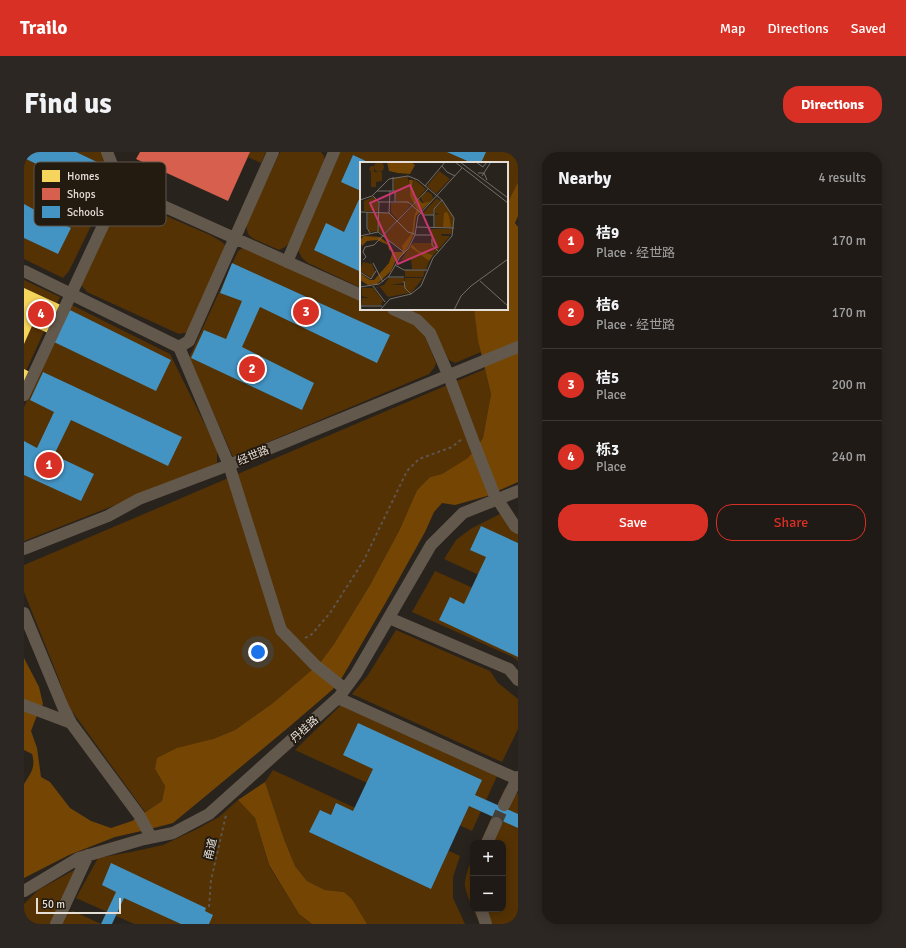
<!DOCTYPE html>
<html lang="en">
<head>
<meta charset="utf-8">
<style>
  :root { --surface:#1f1a16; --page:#2c2723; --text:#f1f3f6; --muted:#a1a1a1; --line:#3c3835; --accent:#d93025 }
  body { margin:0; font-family:Signika,"Noto Sans SC",sans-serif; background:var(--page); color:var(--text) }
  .controls { position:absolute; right:12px; bottom:12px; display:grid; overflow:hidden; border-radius:8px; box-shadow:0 2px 10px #0003 }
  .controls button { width:36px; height:36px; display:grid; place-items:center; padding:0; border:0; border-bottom:1px solid var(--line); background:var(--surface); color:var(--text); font:20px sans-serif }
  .scale { position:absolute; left:12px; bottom:10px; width:85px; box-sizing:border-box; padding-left:4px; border:2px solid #e5ded7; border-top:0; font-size:11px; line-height:14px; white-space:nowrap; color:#e5ded7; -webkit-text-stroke:3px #231a10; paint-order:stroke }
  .you { position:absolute; left:234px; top:500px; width:14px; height:14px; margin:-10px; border:3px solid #fff; border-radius:50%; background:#1a73e8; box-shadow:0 0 0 6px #1a73e833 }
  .badge { display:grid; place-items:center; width:26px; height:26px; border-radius:50%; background:var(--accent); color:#fff; font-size:13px; font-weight:700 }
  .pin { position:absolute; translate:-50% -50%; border:2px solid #fff; box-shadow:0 1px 4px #0006 }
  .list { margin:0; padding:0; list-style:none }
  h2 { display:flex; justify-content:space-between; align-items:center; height:52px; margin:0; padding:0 16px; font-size:17px }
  h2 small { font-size:13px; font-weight:400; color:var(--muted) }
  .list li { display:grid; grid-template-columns:26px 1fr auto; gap:12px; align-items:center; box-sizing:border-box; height:72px; padding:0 16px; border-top:1px solid var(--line) }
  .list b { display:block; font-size:15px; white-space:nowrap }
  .list p { margin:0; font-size:13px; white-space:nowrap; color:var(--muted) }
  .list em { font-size:13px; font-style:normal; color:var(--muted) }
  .actions { display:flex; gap:8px; padding:12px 16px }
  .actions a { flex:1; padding:9px 0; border:1px solid var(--accent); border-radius:16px; text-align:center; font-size:14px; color:var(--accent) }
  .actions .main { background:var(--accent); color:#fff }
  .map { position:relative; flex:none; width:494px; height:772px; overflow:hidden; border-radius:16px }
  header { display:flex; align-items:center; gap:24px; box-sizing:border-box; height:56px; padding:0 20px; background:var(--accent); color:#fff }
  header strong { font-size:19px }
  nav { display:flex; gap:22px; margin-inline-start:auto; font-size:14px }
  .intro { display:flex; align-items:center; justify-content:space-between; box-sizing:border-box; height:96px; padding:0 24px }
  h1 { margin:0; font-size:28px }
  .button { padding:10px 18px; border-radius:16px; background:var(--accent); color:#fff; font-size:14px; font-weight:700 }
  main { display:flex; gap:24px; padding:0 24px }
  aside { flex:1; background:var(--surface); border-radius:16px; box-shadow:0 2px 10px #0003 }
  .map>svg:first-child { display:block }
</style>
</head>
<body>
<header>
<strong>Trailo</strong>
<nav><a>Map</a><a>Directions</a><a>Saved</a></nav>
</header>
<div class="intro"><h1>Find us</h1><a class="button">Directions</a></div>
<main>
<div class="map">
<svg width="494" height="772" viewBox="0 0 494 772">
  <rect width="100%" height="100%" fill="#29231e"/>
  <path fill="#543204" d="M0,0h78l9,23 -1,12 -41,84 -6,7 -39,-19z
    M226,0h16l-5,11 -13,-6z
    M256,0h41l3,4 1,7 -36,80 -4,4 -6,3 -27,-12 -4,-4 -2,-9z
    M314,0h180v30l-11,22v-41h-146v125l-53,-25 -6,-5 -5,-10z
    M103,47l83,36 12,7 5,5 -38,85 -10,2 -92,-42 -6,-7 38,-83z
    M220,95l117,52v10h22l27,12 13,11 13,31 -2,5 -5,6 -196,83 -44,-99 49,-107z
    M0,128l36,17 -36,78z
    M48,153l98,49 47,95v16l-193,76v-134z
    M383,157h67l7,43 -26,11 -6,-3 -16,-31z
    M461,217l6,25 -8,44 -14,20 -27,16 -12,3 -13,13 -17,39 -30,56 -36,59 -14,19 -47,40 -38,27 -22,9 -58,30 10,17 -3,15 -17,11 -76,-105 -11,-30 -34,-85v-27z
    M478,361l16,18v62l-74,-34 12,-19 16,-12z
    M411,419l83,37v53l-5,-4 -101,-45z
    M372,478l94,41 8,12 20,16v30l-16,33 -150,-68 16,-19z
    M317,553l157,69 -26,57 -177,-81z
    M249,618l187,86 -7,21v21l12,26h-98l-15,-25 -8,-7 -19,-2 -18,-9 -12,-15 -11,-27 -19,-57z
    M481,636l13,6v130h-38c-4,-9 -16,-32 -15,-42 1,-8 4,-17 8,-24v51h30v-66h-23z
    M214,648l17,18 14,48 30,48 13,10h-178l-58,-26 22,-40 33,-6 32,-7 32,-15 24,-13z
    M54,716l-27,56h-27v-20l14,-14z
    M49,759l28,13h-39l5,-11z"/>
  <path fill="#754603" d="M494,30v34l-3,7 3,4v255l-31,14 -32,9 -13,-2 -8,9 -9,20 -39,70 -46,79 -8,9 -43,37 -116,96 -27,7 -31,7 -46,18 -45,23v-94c7,-11 12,-17 8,-30l-8,-4v-92l15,29 4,17 -4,6 -8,21 6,17 4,29 9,5 20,26 21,13 20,7 21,-7 30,-20 3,-15 -10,-17 2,-11 20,-10 36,-9 22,-9 38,-27 47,-40 14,-19 36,-59 30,-56 17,-39 13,-13 12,-3 26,-16 8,-10 7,-10 8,-44 -13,-54 -4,-31h33v-105z
    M241,630l19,57 11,27 12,15 18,9 19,2 8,7 15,25h-55l-13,-10 -30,-49 -14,-47 -17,-18z"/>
  <path fill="#f6d55c" d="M0,136l39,18 -15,27 -16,-7 -8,18z
    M0,217l6,3 -6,14z"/>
  <path fill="#d6604d" d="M116,0h110l-22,49 -92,-42z"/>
  <path fill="#4393c3" d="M0,0h52l21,10 -12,27 -18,-9 -18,38 22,10 -13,26 -34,-16v-34l11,6 18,-38 -29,-14z
    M423,0h39l-5,11h-9z
    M329,3l17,8h-9v28l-20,-9z
    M337,43v77l-47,-22 12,-27 18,9z
    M208,111l158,72 -13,28 -117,-56 -18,40 72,36 -12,27 -111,-52 13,-28 22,9 16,-38 -22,-8z
    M46,158l101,50 -15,31 -102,-49z
    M19,220l139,65 -14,29 -97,-46 -17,35 40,19 -13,27 -57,-26v-34l13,7 17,-36 -24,-12z
    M457,374l37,17v114l-79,-37 11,-23 14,7 22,-47 -16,-7z
    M334,571l124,57 -7,15 43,19v14l-49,-22 -38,83 -122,-57 11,-22 11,5 5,-12 17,8 20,-42 -30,-14z
    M87,711l95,45 -1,3 8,4 -4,9h-28l-57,-26 -12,26h-11l15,-32 -14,-7z"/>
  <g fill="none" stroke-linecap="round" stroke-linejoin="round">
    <path stroke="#453f3a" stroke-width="12" stroke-dasharray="12 6" stroke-linecap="butt" d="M472,671l8,-18"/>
    <path stroke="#5e554c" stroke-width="2" stroke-dasharray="3 3" stroke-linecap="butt" d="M281,486l7,-4 18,-21 34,-53 43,-89 12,-12 33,-12 10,-8
      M185,755l2,-27 15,-65"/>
    <path stroke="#63584c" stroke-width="12" d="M97,35l240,108
      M263,110l47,-110
      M0,119l155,76 50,118 52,165 34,35 30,24
      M369,157l24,11 13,13 18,41 26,69 20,51 21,32 3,2
      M155,195l10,-6 84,-189
      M0,243l97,-208 -14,-35
      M0,397l84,-33 31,-17 90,-34 289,-118
      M0,461l39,94 8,16 68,92 12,22
      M365,466l120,51 9,11
      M314,546l179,81
      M0,553l47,18
      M480,653l14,-28
      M463,691l9,-20
      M0,739l55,-33 65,-19 29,-6 36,-19 130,-117 17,-23 75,-129 32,-32 55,-22
      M457,757l5,15
      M32,772l32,-69"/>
  </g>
  <g text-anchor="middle" stroke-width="4" stroke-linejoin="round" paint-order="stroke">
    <g font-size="11" fill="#e5ded7" stroke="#231a10">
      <text transform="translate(229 303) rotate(-22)" y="4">经世路</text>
      <text transform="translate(280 577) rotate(-42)" y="4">丹桂路</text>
      <text transform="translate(186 697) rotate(-77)" y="4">甬道</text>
    </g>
  </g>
  <g transform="translate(336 10)">
    <rect width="148" height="148" fill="#29231e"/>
    <path d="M14 5a5 5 0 1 1 10 0a5 5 0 1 1-10 0ZM11,4h3v6h8v9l-6,1v5h-5v-15l-2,-3zM79,9l11,8 -14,15 -9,-8zM48,15l2,19 4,6 -2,2 -16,-3 -2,-11v-12zM54,17l12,10 -8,9 -6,-7zM61 36a6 6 0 1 1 12 0a6 6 0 1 1-12 0ZM13,35l5,4v10h-14v-10zM77,36l3,3 -7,9v5l-11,-1zM82,39l11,15v12l-18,-1v-12l4,-1 -4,-1v-4zM48,40l2,4 -12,14 -7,-7v-10zM55,41l2,6 -3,7 -2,17 -8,12 -1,6 -19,-15zM8,51h10v18l-8,1 -2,-3zM19,51h10l8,8 -14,14 -4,-4zM71,67h21l-1,5h-10l1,2h8l-13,15 -6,-7zM52,81h18l7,8 -4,4 -14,-4zM50,85l19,14 -3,8h-14l-1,-10 -10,1zM3,100l9,2 3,8 -3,6 -12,-7zM45,108h20l-2,7h-18zM29,116h15v5l-13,2h13l5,8 -21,4 -8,-10 -5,1 9,-3zM45,116h18l-12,15 -6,-6zM2,126h11l10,13 -2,4h-19v-7h7l-7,-2z" fill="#543204"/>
    <path d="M27,0h24l4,3 -5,9 -12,-1 -9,-2zM49,18h4l-1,11 10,12 8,-1 -14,14 -2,18 -8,17 -11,11 -4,9 -14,13 -9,1 -8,-5v-7l10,7h4l15,-17 4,-12 -4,-1 -1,-5 -11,-5 -10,1 -5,5 -2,-6 4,-4 16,1 10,8 4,7h9l-1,-6 10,-13 2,-17 3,-7 -7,-13zM87,50l2,4 2,11h-8l1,-14zM52,82l7,7 14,4 -4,6 -19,-14z" fill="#754603"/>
    <path fill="none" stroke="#746e68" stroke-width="1" d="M95,0l53,41M100,0l48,36M116,0l7,5 4,-5M82,4l5,6 8,4M118,11h6l3,7M122,14l9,-14M65,24l20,-24M17,29h18v11M33,29v-14M12,33l7,7 -1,30M0,38l12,-4 17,-17 19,-3 10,4 24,20 12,18 -2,18 -19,22 -12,28 -10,8 -21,5 -10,11M19,40h29l15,13h11M0,50l29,1 19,19 7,2M7,50v16l3,5M29,51l1,-22M56,65l38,1M74,66v-19l8,-9M55,73h17M0,74l18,-4 27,21M72,77v6l7,7M3,98l3,-3 -3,-5 2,-5 9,-2 54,-56M13,101l10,19M35,103l9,5h23M0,110l11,7 5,-8M28,115h16M44,119l1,7 6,6M120,119l28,25M0,124l1,24M13,124l12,16M0,125l19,-3 10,-8 11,-19 8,-8 7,-14 3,-19 44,-48M1,144h21M94,148l7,-14 10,-10 37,-27"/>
    <path fill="#c7366e" fill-opacity="0.15" stroke="#c7366e" stroke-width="2" d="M50,23l27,62 -39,17 -28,-61z"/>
    <rect width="148" height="148" fill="none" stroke="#e5ded7" stroke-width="2"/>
  </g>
  <rect x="10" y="10" width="132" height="64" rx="6" fill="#231a10" stroke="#5d554c" stroke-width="1"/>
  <rect x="18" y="18" width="18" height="12" fill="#f6d55c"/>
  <rect x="18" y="36" width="18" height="12" fill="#d6604d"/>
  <rect x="18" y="54" width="18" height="12" fill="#4393c3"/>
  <g font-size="11" fill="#e5ded7">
    <text x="43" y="28">Homes</text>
    <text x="43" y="46">Shops</text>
    <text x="43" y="64">Schools</text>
  </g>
</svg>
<div class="controls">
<button>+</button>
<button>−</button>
</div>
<div class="scale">50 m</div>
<div class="you"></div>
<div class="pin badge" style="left:25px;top:313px">1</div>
<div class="pin badge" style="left:228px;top:217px">2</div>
<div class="pin badge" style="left:282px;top:160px">3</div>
<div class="pin badge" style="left:17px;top:162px">4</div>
</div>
<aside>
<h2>Nearby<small>4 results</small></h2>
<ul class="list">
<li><span class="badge">1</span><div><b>桔9</b><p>Place · 经世路</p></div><em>170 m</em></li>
<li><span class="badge">2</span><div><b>桔6</b><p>Place · 经世路</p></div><em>170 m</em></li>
<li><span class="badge">3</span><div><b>桔5</b><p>Place</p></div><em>200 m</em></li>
<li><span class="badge">4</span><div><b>栎3</b><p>Place</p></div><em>240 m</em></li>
</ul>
<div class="actions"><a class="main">Save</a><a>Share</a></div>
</aside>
</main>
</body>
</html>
